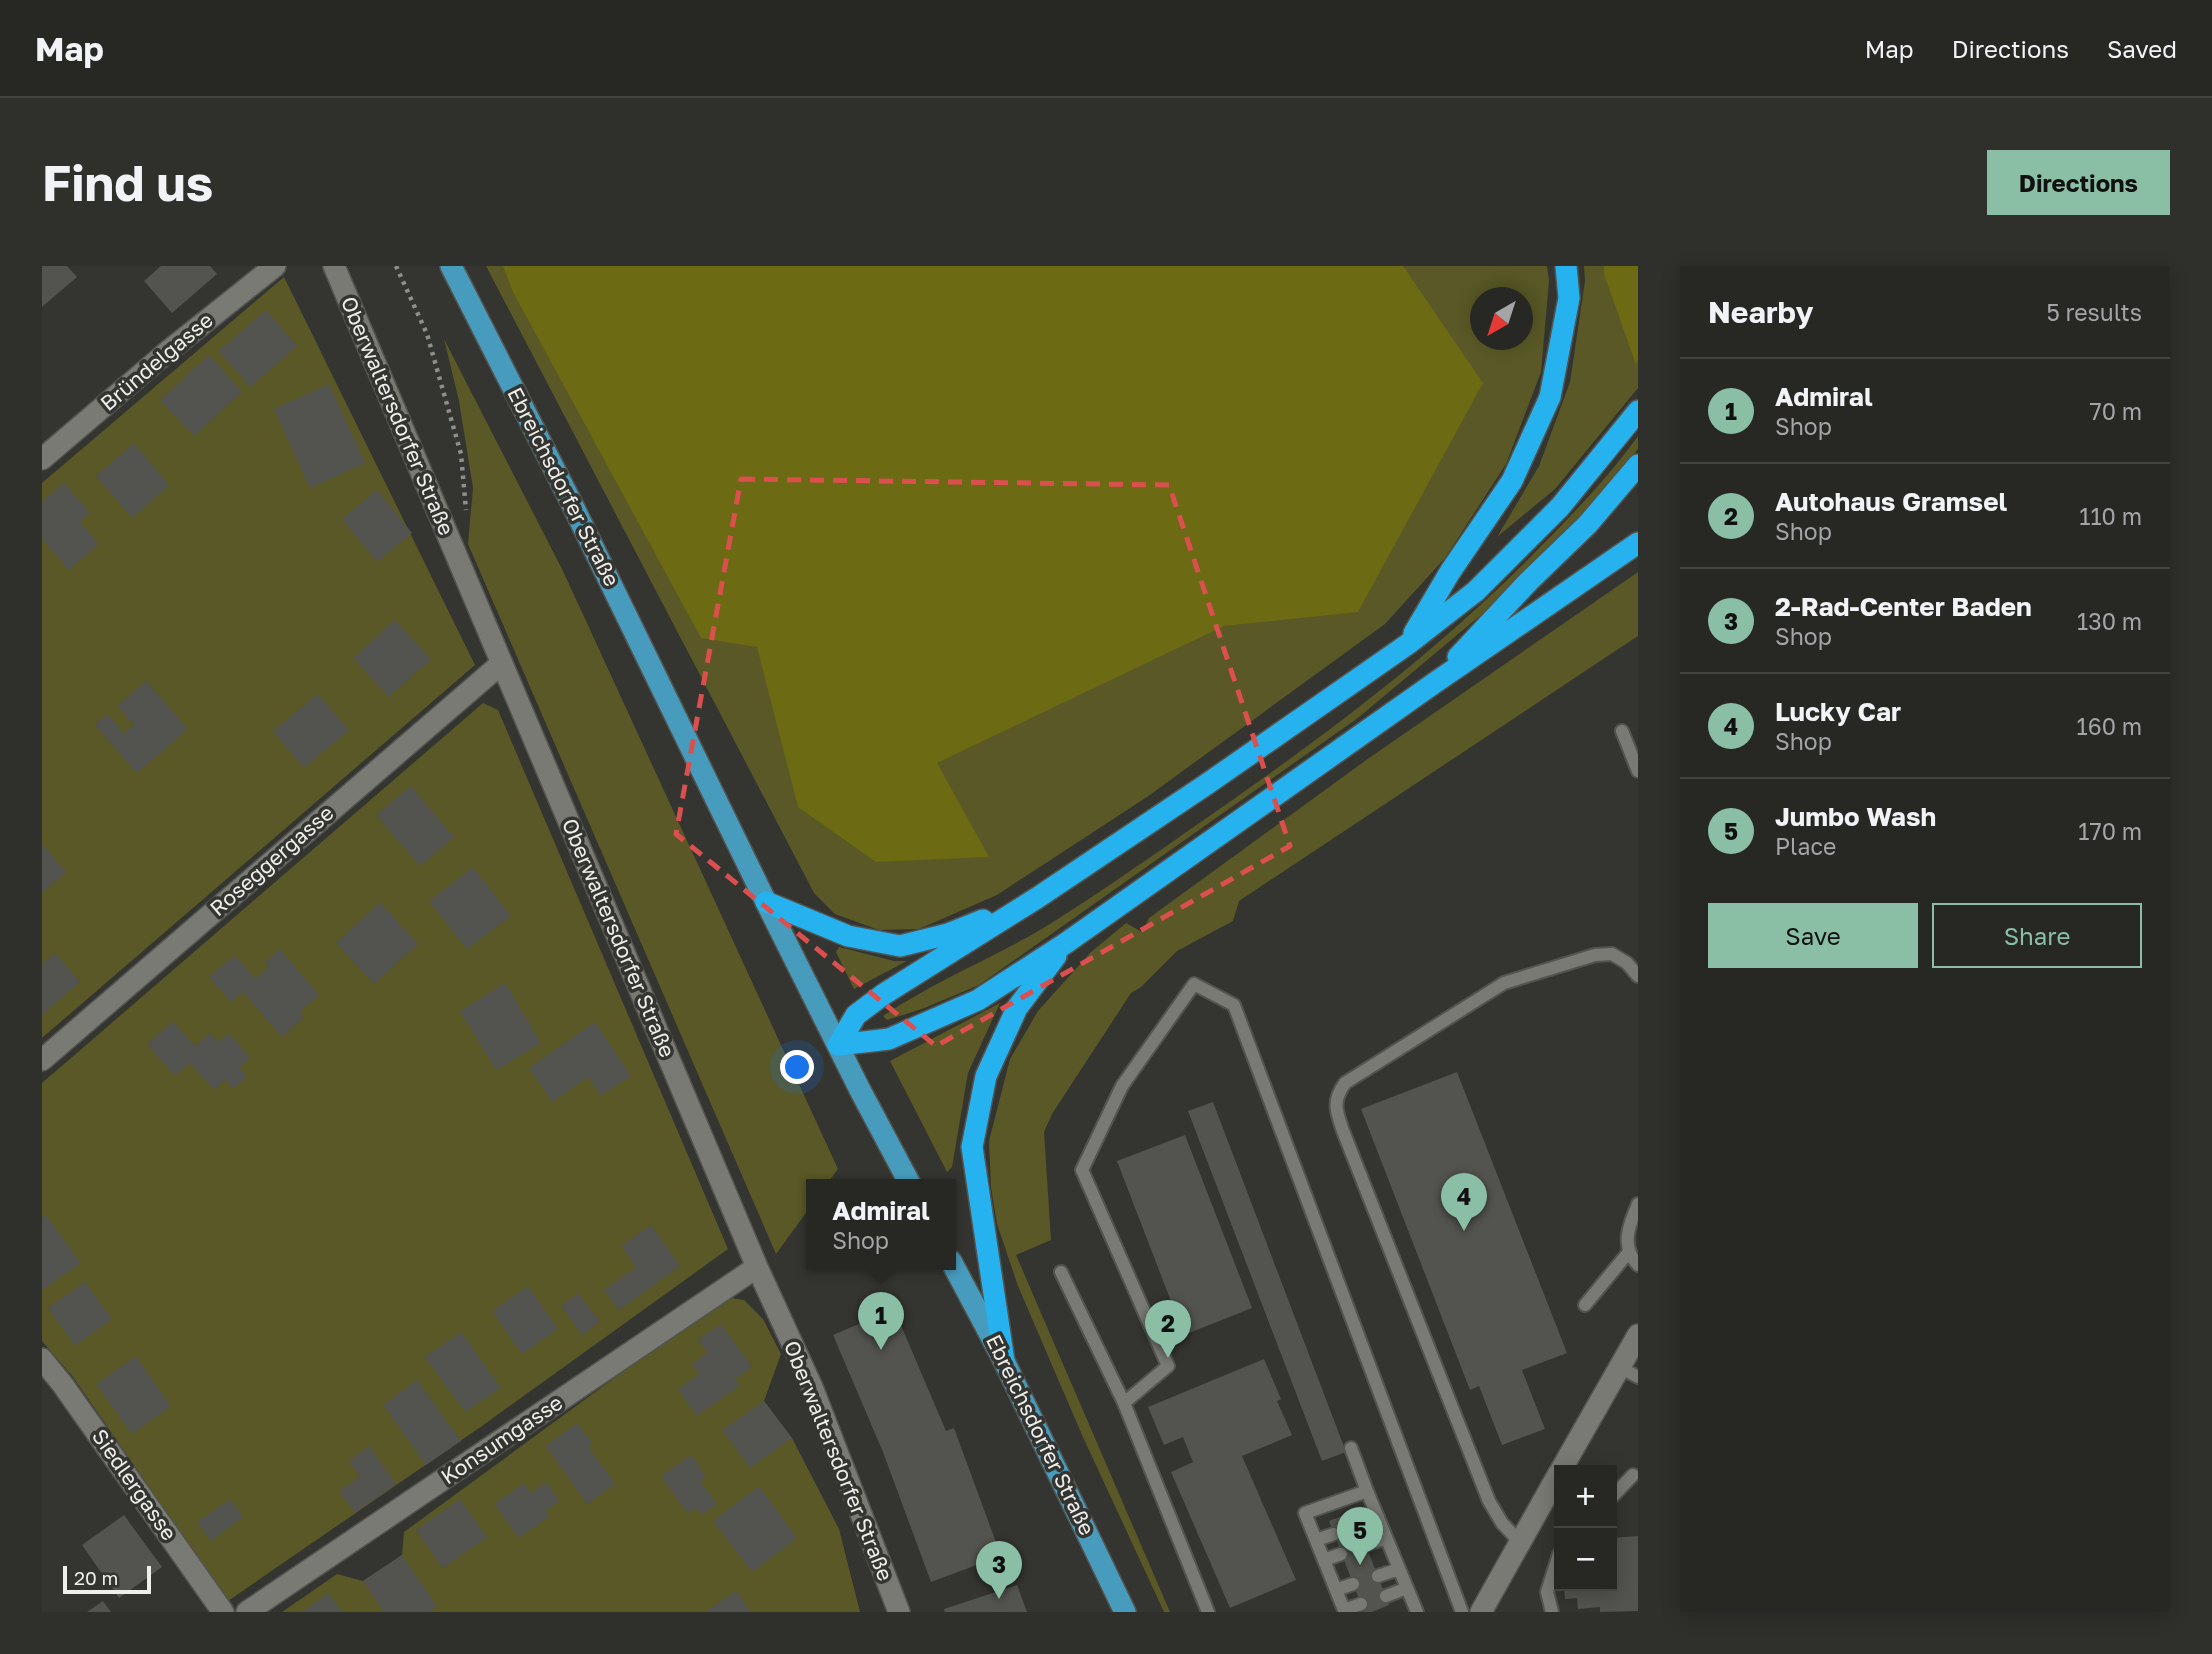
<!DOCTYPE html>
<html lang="en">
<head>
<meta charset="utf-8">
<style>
  :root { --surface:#272724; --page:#2f2f2c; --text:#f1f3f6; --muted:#a4a5a6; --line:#434441; --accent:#8abfa5 }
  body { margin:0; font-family:"Golos Text",sans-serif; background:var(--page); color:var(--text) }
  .controls { position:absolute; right:21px; bottom:21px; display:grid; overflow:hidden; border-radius:0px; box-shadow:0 4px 18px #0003 }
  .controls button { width:63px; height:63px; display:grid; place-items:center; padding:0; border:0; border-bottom:2px solid var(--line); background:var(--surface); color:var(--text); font:35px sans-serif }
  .compass { position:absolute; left:1428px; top:21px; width:63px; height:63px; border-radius:50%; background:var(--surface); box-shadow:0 4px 18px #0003; rotate:219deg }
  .scale { position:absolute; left:21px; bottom:18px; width:88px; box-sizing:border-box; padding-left:7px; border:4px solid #eeefec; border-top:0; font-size:19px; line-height:24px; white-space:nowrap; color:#eeefec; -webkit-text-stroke:5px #343430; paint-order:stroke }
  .you { position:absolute; left:756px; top:802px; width:24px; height:24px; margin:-18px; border:5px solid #fff; border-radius:50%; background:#1a73e8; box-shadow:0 0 0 10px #1a73e833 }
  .badge { display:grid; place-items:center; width:46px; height:46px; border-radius:50%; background:var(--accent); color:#111; font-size:23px; font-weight:700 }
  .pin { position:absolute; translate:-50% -58px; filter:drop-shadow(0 2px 4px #0008) }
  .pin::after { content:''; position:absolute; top:37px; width:24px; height:21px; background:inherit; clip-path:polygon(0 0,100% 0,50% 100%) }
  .popup { position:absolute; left:764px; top:913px; width:150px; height:91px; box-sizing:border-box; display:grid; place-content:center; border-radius:0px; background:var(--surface); filter:drop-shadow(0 2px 5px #0005); font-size:23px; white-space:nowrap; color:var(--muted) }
  .popup b { font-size:26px; color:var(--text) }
  .popup::after { content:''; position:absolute; left:50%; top:100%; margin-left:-14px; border:14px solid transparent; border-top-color:var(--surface) }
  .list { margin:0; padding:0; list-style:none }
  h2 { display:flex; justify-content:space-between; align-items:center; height:91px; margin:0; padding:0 28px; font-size:30px }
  h2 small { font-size:23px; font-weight:400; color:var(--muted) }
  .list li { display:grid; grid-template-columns:46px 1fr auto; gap:21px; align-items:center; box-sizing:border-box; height:105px; padding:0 28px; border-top:2px solid var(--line) }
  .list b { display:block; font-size:26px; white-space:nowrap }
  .list p { margin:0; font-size:23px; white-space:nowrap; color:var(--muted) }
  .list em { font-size:23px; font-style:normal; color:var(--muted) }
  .actions { display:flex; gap:14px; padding:21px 28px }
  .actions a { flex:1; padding:16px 0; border:2px solid var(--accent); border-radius:0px; text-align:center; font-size:24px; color:var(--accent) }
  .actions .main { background:var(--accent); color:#111 }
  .map { position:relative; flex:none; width:1596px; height:1346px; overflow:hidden; border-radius:0px }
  header { display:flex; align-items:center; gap:42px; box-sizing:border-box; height:98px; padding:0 35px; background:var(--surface); border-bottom:2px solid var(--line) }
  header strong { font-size:33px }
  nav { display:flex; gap:38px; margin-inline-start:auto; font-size:24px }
  .intro { display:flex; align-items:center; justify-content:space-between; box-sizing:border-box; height:168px; padding:0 42px }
  h1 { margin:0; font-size:49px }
  .button { padding:18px 32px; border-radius:0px; background:var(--accent); color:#111; font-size:24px; font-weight:700 }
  main { display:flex; gap:42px; padding:0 42px }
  aside { flex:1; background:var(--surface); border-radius:0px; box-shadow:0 4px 18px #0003 }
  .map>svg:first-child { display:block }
</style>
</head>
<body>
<header>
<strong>Map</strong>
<nav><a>Map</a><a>Directions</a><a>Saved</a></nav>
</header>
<div class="intro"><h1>Find us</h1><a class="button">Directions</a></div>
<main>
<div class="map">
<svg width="1596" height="1346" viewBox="0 0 1596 1346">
  <rect width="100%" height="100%" fill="#343430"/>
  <path fill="#595826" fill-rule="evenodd" d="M444,0h1061l2,15 -8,91 -35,92 -61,94 -60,66 -238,173 -150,98 -78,34 -40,1 -44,-16 -21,-21zM1438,32h42v42h-42z
    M1542,0h54v122l-83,101 -58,48 42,-71 31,-84 15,-101z
    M242,11l191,388 -433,373v-555z
    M402,73l119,232 275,598 -11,15h-16v22l-35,48 -308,-710 5,-56 -14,-87z
    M1596,170v13l-62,77 -82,78 -136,114 -379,267 -57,24 -35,11 -4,-4c53,-36 113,-59 167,-92 54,-34 106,-71 158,-107 118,-82 232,-167 332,-270 35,-35 69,-71 98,-111z
    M1596,306v64l-399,265 -6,20 -56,30 -36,36 -10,6 -79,121 -8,18 7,108 -35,15 154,357h-6l-82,-177 -64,-149 -21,-62 -6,-37 -2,-46 21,-82 28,-48 52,-58 36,-30 16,9 7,-14 220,-160z
    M441,437l15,7 230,539 -246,177 -254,175 -155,-224 -31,-36v-258z
    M797,681l55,14h13l-53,28 -18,-37z
    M958,737l-32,70 -16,94 -5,5 -57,-111z
    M683,1031l19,3 19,19 18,35 -17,47 28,37 47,91 21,83h-578l55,-38 26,7 39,-26 2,-23z"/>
  <path fill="#6c6a13" d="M461,0h900l80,117 -125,229 -134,14 -287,137 52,94 -113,5 -78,-55 -41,-160 -56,-9 -188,-346z
    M1562,0h34v94l-2,5 -32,-91z"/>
  <path fill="#53534f" d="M0,0h25l10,11 -35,30z
    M119,0h49l7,8 -45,39 -28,-32z
    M224,44l31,36 -47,41 -31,-36z
    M167,89l33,37 -48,44 -34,-36z
    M287,118l36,79 -55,25 -36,-79z
    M92,177l35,42 -37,33 -36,-42z
    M22,217l26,30 -10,9 19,22 -30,26 -27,-31v-37z
    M335,224l35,43 -35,29 -35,-43z
    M353,354l36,39 -42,38 -36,-39z
    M104,415l42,48 -51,44 -42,-48 12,-11 17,19 10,-8 -17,-19z
    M276,428l31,36 -45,38 -31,-37z
    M369,520l43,51 -34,29 -44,-51z
    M0,578l24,28 -24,21z
    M431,601l38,49 -44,33 -38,-48z
    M338,636l38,42 -44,40 -38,-41z
    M238,683l39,46 -19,17 4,5 -22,20 -39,-45 -12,10 -22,-25 26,-22 20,24 14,-12 -4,-5z
    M13,687l25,29 -38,33v-51z
    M463,717l36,60 -45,27 -36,-59z
    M131,755l22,25 15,-13 8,9 11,-9 21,25 -11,10 8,9 -14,12 -8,-9 -11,10 -24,-27 -15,13 -28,-32z
    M553,756l36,54 -30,20 -13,-19 -36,25 -23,-34z
    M1415,806l110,281 -45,17 23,59 -43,16 -23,-59 -9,4 -109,-281z
    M1171,836l133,350 -24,9 -134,-350z
    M1143,869l67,173 -68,27 -67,-174z
    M4,949l35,48 -39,27v-72z
    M609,959l29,41 -61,44 -15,-20 32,-23 -15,-21z
    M43,1016l27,37 -37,27 -27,-38z
    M486,1020l30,43 -36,25 -30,-43z
    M536,1027l22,29 -18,13 -21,-29z
    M852,1043l52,122 8,-3 47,128 -70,26 -48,-130 -50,-117z
    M679,1058l31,43 -17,12 5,6 -43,31 -19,-27 21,-15 -7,-10 16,-12 -10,-12z
    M419,1066l40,56 -36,24 -40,-55z
    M94,1090l35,50 -39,28 -36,-50z
    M1222,1093l17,40 -4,2 15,34 -50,21 54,124 -66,28 -59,-136 22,-10 -10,-25 -19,8 -16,-38z
    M375,1114l44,61 -35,24 -43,-60z
    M722,1135l28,37 -42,30 -28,-38z
    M535,1157l16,21 -4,4 26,36 -28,20 -41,-58z
    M327,1180l27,38 -41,29 -16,-22 21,-14 -11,-16z
    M649,1189l15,22 -6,4 17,23 -16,11 -5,-7 -9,5 -26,-37z
    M504,1216l14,19 -15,10 4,6 -30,21 -25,-34 30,-21 7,10z
    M717,1220l38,52 -45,34 -39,-51z
    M188,1233l13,18 -32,24 -14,-19z
    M418,1233l27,38 -44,31 -27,-38z
    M1311,1246l36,93 -17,7h-8l-35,-91z
    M82,1249l38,52 -43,31 -37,-53z
    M1596,1270v75l-38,1v-5l-22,2 -1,-11 -12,1 -1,-13h48v-48z
    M360,1289l35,51 -8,6h-45l-21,-31z
    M975,1319l10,27h-82l-1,-3z
    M694,1325l15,21h-46z
    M286,1327l14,19h-40z
    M61,1335l8,11h-24z"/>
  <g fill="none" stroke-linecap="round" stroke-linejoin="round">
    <defs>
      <path id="lane" d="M1580,465l16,40
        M1596,938c-9,21 -18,42 0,61
        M1019,1006l63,131
        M1543,1039l43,-52
        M1577,1101l19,10
        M1309,1182l16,43
        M1570,1231l21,-22
        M1316,1258l20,-7
        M1274,1274l18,-6
        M1478,1276l-18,-19 -13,-22 -146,-370c-7,-20 -11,-30 2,-48l159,-100 91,-28 17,-1 15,9 11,13
        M1324,1279l20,-7
        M1282,1294l17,-6
        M1336,1310l21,-7
        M1294,1324l17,-6
        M1344,1330l21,-8
        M1319,1338l-17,6 -39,-97 62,-22 50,121
        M1166,1346l-84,-209 44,-37 -86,-196 40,-84 72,-102 40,21 228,607
        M1510,1346l-5,-20 12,-38"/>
      <path id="street" d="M292,0l423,1001 55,120 87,225
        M0,193l124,-106 109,-87
        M0,794l460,-397
        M0,1093l21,26 160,227
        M1519,1204l77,-135
        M205,1346l510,-345
        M1439,1346l78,-139"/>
      <path id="primary" d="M409,0l120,236 195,400 94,188 50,94
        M909,995l53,100 121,251"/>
      <path id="highway" d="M1372,367l36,-61 62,-91 38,-84 19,-99 -3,-32
        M1416,391l71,-76 59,-57 50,-59
        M724,636l82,34 52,10 48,-12 35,-14
        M796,779l18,-30 28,-21 153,-96 170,-114 201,-140 68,-53 84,-84 78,-96
        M796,779l51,-6 89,-39 88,-57 367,-259 205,-141
        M962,1095l-32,-214 14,-71 31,-68 39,-52"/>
    </defs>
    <use href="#lane" stroke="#53534f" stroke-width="16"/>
    <use href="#street" stroke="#53534f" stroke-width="24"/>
    <use href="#primary" stroke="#53534f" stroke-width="24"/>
    <use href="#highway" stroke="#53534f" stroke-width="24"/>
    <path stroke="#8e8e8b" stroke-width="4.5" stroke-dasharray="3.5 5" stroke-linecap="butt" d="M354,0l31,68 34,120 5,56"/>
    <use href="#lane" stroke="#7a7a75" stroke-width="12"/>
    <use href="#street" stroke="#7a7a75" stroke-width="21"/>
    <use href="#primary" stroke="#479cbe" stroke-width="21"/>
    <use href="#highway" stroke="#25b2ee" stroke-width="21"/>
  </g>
  <path fill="none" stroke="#db504f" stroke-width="5" stroke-dasharray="14 9" stroke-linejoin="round" d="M699,213l428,6 121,361 -354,200 -260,-212z"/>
  <g text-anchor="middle" stroke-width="7" stroke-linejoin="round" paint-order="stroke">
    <g font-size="21" fill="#eeefec" stroke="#343430">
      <text transform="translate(115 96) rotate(-40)" y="7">Bründelgasse</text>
      <text transform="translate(355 150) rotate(67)" y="7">Oberwaltersdorfer Straße</text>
      <text transform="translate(521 221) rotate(63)" y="7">Ebreichsdorfer Straße</text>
      <text transform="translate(230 595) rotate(-41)" y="7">Roseggergasse</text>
      <text transform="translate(576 672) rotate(67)" y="7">Oberwaltersdorfer Straße</text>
      <text transform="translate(998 1169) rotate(64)" y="7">Ebreichsdorfer Straße</text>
      <text transform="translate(460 1174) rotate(-34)" y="7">Konsumgasse</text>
      <text transform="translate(796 1195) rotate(68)" y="7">Oberwaltersdorfer Straße</text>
      <text transform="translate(92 1219) rotate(55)" y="7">Siedlergasse</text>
    </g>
  </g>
</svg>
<div class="controls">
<button>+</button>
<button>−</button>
</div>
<svg class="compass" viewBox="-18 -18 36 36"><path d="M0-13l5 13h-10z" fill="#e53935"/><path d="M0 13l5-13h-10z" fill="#a4a5a6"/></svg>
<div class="scale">20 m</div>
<div class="you"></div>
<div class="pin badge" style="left:839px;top:1084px">1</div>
<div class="popup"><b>Admiral</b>Shop</div>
<div class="pin badge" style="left:1126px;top:1092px">2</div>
<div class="pin badge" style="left:957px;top:1333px">3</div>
<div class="pin badge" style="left:1422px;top:965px">4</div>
<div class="pin badge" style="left:1318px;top:1299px">5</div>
</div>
<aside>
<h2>Nearby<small>5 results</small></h2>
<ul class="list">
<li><span class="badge">1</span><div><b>Admiral</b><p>Shop</p></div><em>70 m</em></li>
<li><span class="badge">2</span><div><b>Autohaus Gramsel</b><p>Shop</p></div><em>110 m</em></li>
<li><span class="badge">3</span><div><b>2-Rad-Center Baden</b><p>Shop</p></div><em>130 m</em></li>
<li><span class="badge">4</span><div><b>Lucky Car</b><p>Shop</p></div><em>160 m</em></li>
<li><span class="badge">5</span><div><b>Jumbo Wash</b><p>Place</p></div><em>170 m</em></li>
</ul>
<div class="actions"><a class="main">Save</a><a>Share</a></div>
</aside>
</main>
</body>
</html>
